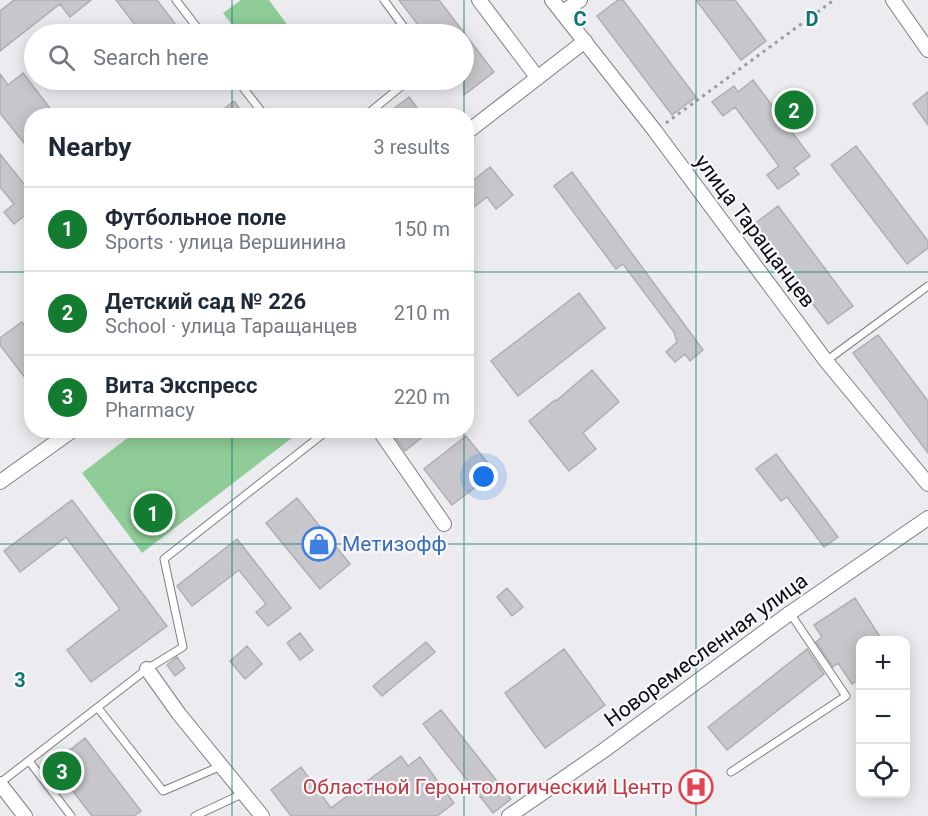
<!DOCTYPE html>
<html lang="en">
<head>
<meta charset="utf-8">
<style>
  :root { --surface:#fff; --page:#f2f2f3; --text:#1f2937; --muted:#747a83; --line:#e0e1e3; --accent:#147c31 }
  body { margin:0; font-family:Roboto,sans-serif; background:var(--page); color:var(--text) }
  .controls { position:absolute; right:18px; bottom:18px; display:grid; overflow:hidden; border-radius:12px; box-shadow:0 3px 15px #0003 }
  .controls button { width:54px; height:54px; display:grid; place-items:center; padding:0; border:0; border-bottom:2px solid var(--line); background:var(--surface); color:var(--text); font:30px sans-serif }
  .you { position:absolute; left:484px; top:477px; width:21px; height:21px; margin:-15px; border:4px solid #fff; border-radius:50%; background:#1a73e8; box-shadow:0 0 0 9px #1a73e833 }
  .badge { display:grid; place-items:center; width:39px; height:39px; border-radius:50%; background:var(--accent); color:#fff; font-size:20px; font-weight:700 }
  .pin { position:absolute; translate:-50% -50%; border:3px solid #fff; box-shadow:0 2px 6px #0006 }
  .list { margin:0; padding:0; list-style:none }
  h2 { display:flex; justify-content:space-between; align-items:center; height:78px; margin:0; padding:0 24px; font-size:26px }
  h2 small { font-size:20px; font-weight:400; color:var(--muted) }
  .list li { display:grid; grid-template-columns:39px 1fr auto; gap:18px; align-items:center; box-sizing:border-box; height:84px; padding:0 24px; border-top:2px solid var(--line) }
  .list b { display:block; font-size:22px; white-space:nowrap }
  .list p { margin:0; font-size:20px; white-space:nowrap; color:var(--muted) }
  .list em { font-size:20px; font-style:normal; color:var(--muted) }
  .icon { flex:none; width:33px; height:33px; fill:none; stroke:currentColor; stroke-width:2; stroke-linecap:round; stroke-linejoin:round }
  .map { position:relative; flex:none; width:928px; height:816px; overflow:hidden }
  .search { position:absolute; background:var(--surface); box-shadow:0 3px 15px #0003; left:24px; top:24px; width:450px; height:66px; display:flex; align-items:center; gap:15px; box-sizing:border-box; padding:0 21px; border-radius:33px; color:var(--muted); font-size:22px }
  .panel { position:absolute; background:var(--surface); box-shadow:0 3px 15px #0003; left:24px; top:108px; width:450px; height:330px; border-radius:24px }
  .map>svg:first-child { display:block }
</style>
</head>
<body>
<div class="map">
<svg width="928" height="816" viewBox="0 0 928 816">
  <rect width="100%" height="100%" fill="#ecebef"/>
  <path fill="#8fcc97" d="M241,0h28l25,34h-55l-16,-21z
    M138,430h163v1l-159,122 -60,-80z"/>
  <path fill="#c7c7cb" stroke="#afaeb2" stroke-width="1.5" d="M14,0h77l-21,17 -10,-13 -60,47v-40z
    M116,0h41l26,34h-41z
    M399,0h40l55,72 -30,23v-61h-39z
    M618,0h5l73,97 -24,18 -75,-99z
    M696,0h39l31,41 -25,19z
    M23,73l33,43h-24v37l-32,-40v-39l8,11z
    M753,80l57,76 -16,12 5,6 -21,15 -11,-14 12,-9 -44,-59 -12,9 -11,-14 22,-16 4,6z
    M928,92v33l-15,-21z
    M409,97l14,19h-39z
    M234,101l11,15h-30z
    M856,146l72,95v7l-21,16 -76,-99z
    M0,154l32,40v16l-18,14 -10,-12 10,-8 -14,-17z
    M490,167l23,28 -17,14 -9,-12 -21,16v-27z
    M572,172l131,178 -13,11 -5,-7 -10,8 -9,-10 11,-10 -3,-10 -51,-68 -7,5 -62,-83z
    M778,206l75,100 -25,18 -75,-99z
    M579,293l26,35 -87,68 -27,-35z
    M22,322l10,12v53l-32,-42v-7z
    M878,335l50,66v52l-75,-100z
    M592,370l27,32 -36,31 13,16 -27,22 -40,-50 26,-21 1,1z
    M390,430h41l-26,21z
    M466,436l29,36 -43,33 -28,-36z
    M776,454l62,83 -14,10 -37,-50 -6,4 -25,-32z
    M297,498l53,66 -30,25 -54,-66z
    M72,500l95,126 -76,56 -24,-32 53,-41 -54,-72 -46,35 -16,-21z
    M237,539l54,69 -23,18 -12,-14 10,-8 -27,-34 -47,36 -15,-20z
    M507,588l16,19 -11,9 -15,-19z
    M855,598l27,42h-21v38l-9,6 -14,-21 -5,4 -17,-25 6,-5 -8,-12z
    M300,633l13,17 -13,10 -13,-17z
    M426,642l9,10 -53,44 -9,-10z
    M247,646l15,18 -17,15 -15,-18z
    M564,649l41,56 -60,43 -40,-55z
    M807,649l17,25 -97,76 -19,-23z
    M177,657l8,11 -10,8 -8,-11z
    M441,710l70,89 -18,14 -70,-89z
    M85,738l56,73 -7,5h-42l-40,-52z
    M401,756l7,10 12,-9 34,46 -17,13h-146l-20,-26 30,-23 30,41z"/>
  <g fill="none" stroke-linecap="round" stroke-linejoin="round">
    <defs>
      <path id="lane" d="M176,0l26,34
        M384,0l25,34
        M237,80l28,36
        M365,116l44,-36
        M826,361l102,-75
        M98,708l65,83 58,-25
        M29,761l42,55
        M731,772l115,-76 -56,-83
        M0,783l147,-114 36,-22 -19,-88 164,-129
        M195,816l49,-23"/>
      <path id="street" d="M479,0l58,77
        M552,0l103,131 171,230 102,123
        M893,0l35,50
        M562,13l18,-13
        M466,133l119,-92
        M379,430l65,94
        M0,482l73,-52
        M147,669l32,45 83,102
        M0,784l25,32
        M509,816l94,-65 187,-138 138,-95"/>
    </defs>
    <use href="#lane" stroke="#7f7f82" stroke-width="9"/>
    <use href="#street" stroke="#7f7f82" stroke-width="16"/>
    <path stroke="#9a9a9d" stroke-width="3" stroke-dasharray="3 4.5" stroke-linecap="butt" d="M666,123l168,-123"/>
    <use href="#lane" stroke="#fff" stroke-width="7"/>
    <use href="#street" stroke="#fff" stroke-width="14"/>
  </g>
  <path fill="none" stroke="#0f766e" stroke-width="1.5" stroke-opacity="0.55" d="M232,0v34M464,0v116M696,0v816M232,80v36M0,272h32M466,272h462M232,430v386M464,430v386M0,544h928"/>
  <defs>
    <symbol id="shop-ring" viewBox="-11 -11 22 22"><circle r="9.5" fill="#f9f9fd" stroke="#3f7fe0" stroke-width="1.5"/><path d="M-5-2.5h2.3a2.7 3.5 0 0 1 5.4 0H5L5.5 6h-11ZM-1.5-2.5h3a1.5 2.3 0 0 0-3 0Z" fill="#3f7fe0"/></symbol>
    <symbol id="hospital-ring" viewBox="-11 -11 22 22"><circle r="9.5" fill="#f9f9fd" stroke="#e0444e" stroke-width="1.5"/><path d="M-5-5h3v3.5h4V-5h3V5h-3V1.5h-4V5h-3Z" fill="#e0444e"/></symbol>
  </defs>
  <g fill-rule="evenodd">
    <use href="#shop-ring" x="300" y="525" width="38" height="38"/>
    <use href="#hospital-ring" x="677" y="768" width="38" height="38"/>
  </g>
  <g text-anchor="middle" stroke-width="4.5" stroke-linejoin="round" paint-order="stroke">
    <g font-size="21" fill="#0d0d0e" stroke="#f9f9fd">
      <text transform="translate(755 231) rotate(53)" y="7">улица Таращанцев</text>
      <text transform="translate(706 650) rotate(-36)" y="7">Новоремесленная улица</text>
    </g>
    <g font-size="21" fill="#366cbe" stroke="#f9f9fd" text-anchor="start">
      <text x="342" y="551">Метизофф</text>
    </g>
    <g font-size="21" fill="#be3a42" stroke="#f9f9fd" text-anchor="end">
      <text x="673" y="794">Областной Геронтологический Центр</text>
    </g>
  </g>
  <g font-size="20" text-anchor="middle" font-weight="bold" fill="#0f766e" stroke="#f9f9fd" stroke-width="4.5" stroke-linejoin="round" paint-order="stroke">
    <text x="580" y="26">C</text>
    <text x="812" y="26">D</text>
    <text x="20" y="687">3</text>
  </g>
</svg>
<div class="controls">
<button>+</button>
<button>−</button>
<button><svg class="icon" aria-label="locate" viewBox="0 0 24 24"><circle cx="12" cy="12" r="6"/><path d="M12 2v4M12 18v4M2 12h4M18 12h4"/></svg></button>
</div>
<div class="you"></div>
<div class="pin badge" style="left:153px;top:513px">1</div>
<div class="pin badge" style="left:794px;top:110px">2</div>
<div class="pin badge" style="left:62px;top:771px">3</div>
<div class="search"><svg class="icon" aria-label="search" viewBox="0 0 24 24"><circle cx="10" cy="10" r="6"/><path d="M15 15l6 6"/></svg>Search here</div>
<section class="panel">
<h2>Nearby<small>3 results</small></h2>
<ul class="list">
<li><span class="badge">1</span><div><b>Футбольное поле</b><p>Sports · улица Вершинина</p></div><em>150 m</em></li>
<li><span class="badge">2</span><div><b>Детский сад № 226</b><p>School · улица Таращанцев</p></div><em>210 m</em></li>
<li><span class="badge">3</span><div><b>Вита Экспресс</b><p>Pharmacy</p></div><em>220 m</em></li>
</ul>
</section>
</div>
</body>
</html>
